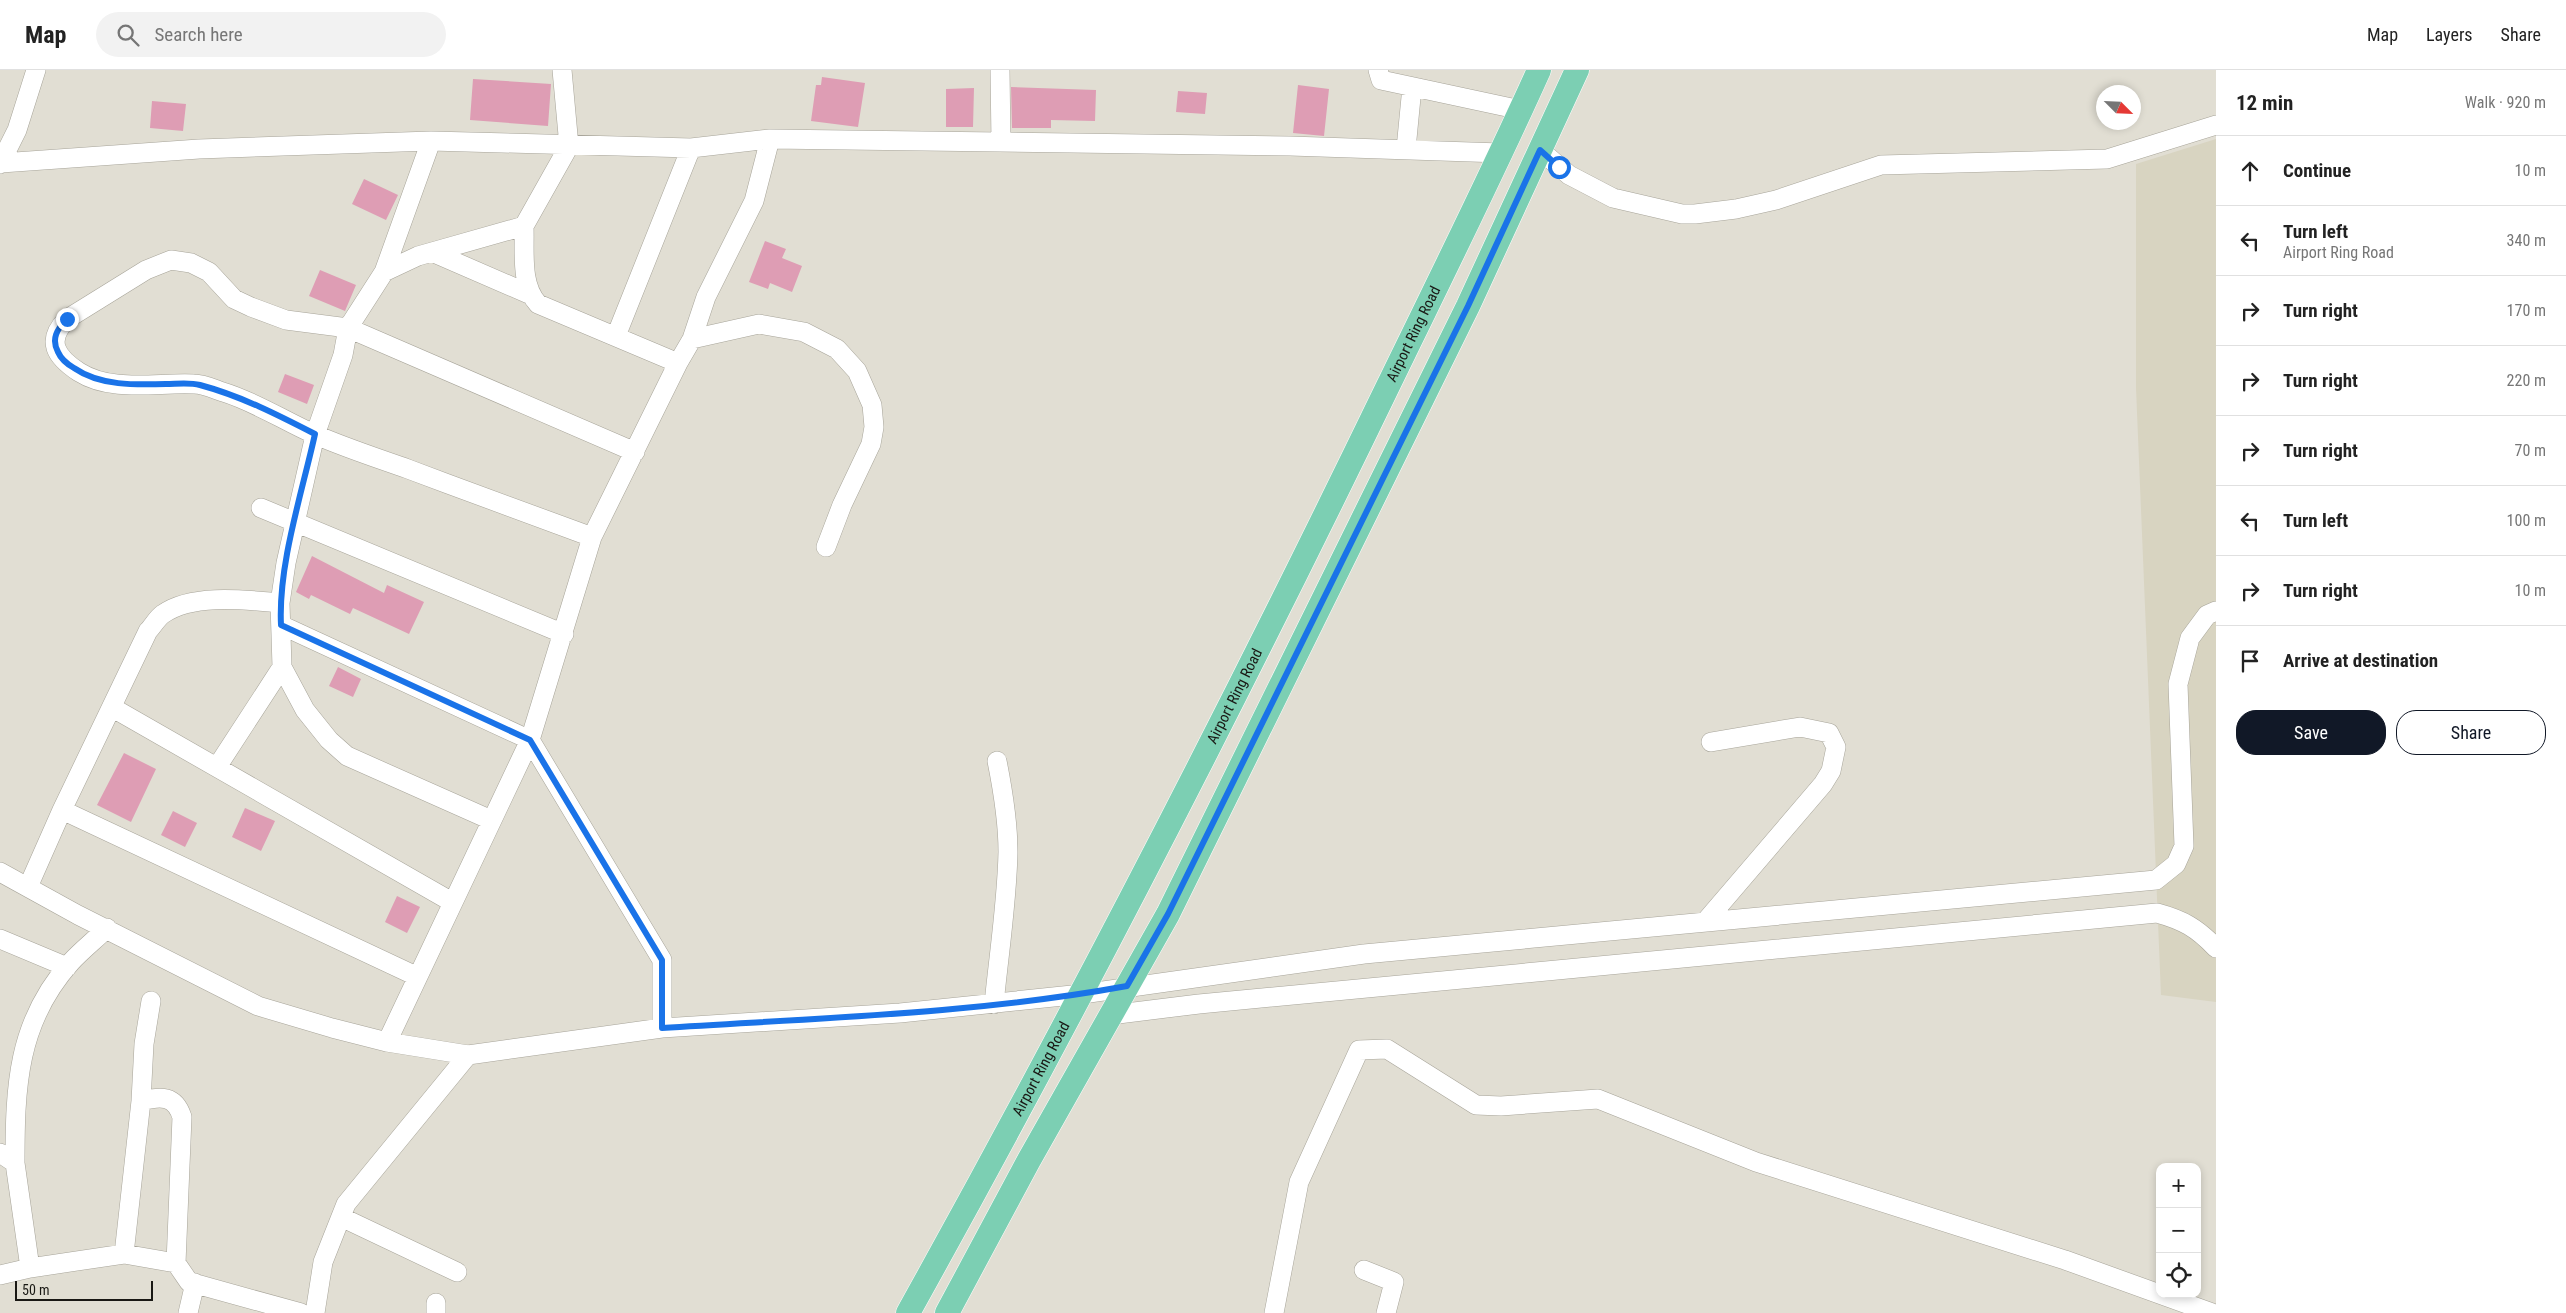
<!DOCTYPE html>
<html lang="en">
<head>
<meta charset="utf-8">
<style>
  :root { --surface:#fff; --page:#f2f2f2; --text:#222; --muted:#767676; --line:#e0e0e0; --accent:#111827 }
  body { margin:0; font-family:"Roboto Condensed",sans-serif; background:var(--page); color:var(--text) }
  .controls { position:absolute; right:15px; bottom:15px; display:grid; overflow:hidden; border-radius:10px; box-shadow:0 2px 8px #0003 }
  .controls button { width:45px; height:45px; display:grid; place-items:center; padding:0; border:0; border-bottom:1px solid var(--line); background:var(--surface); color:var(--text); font:25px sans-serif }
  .compass { position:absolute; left:2096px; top:15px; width:45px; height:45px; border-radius:50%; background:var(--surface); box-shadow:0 2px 8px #0003; rotate:114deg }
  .scale { position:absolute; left:15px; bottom:12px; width:138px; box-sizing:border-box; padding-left:5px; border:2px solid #191814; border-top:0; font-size:14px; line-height:18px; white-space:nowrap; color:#191814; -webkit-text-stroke:4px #e1ded3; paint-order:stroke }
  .stop { position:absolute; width:15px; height:15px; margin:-11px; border:4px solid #1a73e8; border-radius:50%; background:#fff }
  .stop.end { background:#1a73e8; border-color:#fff; box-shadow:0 1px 5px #0008 }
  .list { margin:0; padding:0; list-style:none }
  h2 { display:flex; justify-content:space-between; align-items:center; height:65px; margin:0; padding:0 20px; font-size:21px }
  h2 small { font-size:16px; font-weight:400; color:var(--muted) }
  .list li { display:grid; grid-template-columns:32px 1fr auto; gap:15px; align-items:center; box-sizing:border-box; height:70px; padding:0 20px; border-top:1px solid var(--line) }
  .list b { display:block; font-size:19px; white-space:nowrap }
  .list p { margin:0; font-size:16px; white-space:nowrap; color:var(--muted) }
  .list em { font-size:16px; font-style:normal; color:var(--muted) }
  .actions { display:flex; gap:10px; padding:15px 20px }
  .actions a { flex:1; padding:11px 0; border:1px solid var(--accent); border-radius:20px; text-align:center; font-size:18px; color:var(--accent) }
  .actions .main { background:var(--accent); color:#fff }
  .icon { flex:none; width:28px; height:28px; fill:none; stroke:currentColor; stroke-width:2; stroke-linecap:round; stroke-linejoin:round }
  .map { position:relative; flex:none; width:2216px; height:1243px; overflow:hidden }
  header { display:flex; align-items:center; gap:30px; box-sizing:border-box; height:70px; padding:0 25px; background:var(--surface); border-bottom:1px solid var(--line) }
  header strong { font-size:24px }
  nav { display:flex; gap:28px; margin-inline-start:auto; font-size:18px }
  .search { width:350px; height:45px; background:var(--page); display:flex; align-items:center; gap:12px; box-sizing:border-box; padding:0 18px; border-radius:28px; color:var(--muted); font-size:19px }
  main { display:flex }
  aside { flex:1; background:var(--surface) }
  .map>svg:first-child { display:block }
</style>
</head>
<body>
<header>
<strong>Map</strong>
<div class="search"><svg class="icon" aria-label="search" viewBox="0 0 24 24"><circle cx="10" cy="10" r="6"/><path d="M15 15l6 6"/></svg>Search here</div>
<nav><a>Map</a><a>Layers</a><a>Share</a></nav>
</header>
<main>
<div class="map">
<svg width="2216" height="1243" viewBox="0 0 2216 1243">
  <rect width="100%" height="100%" fill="#e1ded3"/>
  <path fill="#d8d4c1" d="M2216,69v863l-55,-7 -25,-607v-224z"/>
  <path fill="#de9db4" d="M822,7l43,6 -7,44 -47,-6 5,-36h5z
    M473,9l78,5 -3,42 -78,-6z
    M1298,15l31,4 -5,47 -31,-3z
    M1011,17l85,3 -1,31 -44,-1v8h-39z
    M974,18l-1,39h-27v-38z
    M1178,21l29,2 -2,21 -29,-2z
    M152,31l34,3 -3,27 -33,-3z
    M364,109l34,16 -12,25 -34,-16z
    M765,171l21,8 -4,9 20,8 -10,26 -22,-9 -2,6 -19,-7z
    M320,200l36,15 -11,26 -36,-15z
    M285,304l29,11 -7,19 -29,-12z
    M312,486l72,37 3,-8 37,17 -15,32 -56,-26 -3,6 -39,-19 -2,4 -13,-7z
    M338,597l23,12 -8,18 -24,-11z
    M124,683l32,16 -25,53 -34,-17z
    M245,738l30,13 -14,30 -29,-14z
    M173,741l24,12 -12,24 -24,-12z
    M397,826l23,11 -13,26 -22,-11z"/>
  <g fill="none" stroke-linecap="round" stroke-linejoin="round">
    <defs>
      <path id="minor" d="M1000,0l1,72
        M1378,0l3,10 140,30
        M431,71l-47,131 -36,56 -5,27 -28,80 -29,128 -6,40 2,64 23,43 24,30 18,16 144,64
        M1406,79l6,-62
        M1540,80l29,25 44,23 69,16h13l41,-5 40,-9 105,-35 226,-6 109,-34
        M1,93l198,-14 232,-8 260,7 79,-9 520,7 211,7
        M0,94l17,-34 19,-60
        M524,156c1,26 -4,58 14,78l140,59
        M432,182l97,42
        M384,202l34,-16 106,-30 45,-80 -7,-76
        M616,266l75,-188
        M692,269l67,-15 45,8 33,17 20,22 15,34 2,22 -3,17 -29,61 -16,42
        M261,438l303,126
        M592,467c-62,-23 -123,-45 -184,-68 -31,-11 -62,-21 -92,-34 -32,-14 -60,-33 -93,-43 -9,-3 -19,-8 -29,-8 -36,-2 -82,9 -115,-12 -23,-15 -34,-31 -12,-53l79,-49 25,-10 20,3 18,9 25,27 17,8 35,13 62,8 287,124
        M281,555l249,115 132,220v68
        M113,638l339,194
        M217,697l65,-100
        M62,740l354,166
        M0,802l78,43 180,91 74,22 55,14 81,13 194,-27 238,-15 182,-19 282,-40 792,-74 20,-16 8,-18 -6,-162 12,-46 17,-23 9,-4
        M28,817l34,-77 86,-179c5,-5 9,-13 15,-17 29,-21 84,-14 117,-11
        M1705,852l118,-138 8,-13 5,-24 -7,-14 -29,-6 -89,15
        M0,869l67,28
        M994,934c5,-51 13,-102 14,-152 0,-31 -5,-61 -11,-91
        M1110,945l89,-11 958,-91c26,7 40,15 59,35
        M387,972l143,-302 62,-203 86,-174 14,-24 14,-42 48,-96 16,-62
        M141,1031l3,-57 7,-43
        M0,1083l15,10 15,105
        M15,1093c0,-76 2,-141 56,-201 11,-12 24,-22 36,-34
        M341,1147l116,55
        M124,1184l17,-153c20,-5 34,-6 41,16l-6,146 13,19 112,31
        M1364,1200l30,12 -8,31
        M0,1205l30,-7 94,-14 52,9
        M188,1243l7,-30
        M315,1243l8,-51 23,-58 122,-149
        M436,1243v-10
        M1274,1243l25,-131 60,-132 28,-1 89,56 25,1 97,-7 158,63 309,98 147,53"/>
      <g id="major">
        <path id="s1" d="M908,1243c169,-304 328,-613 480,-927 51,-105 103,-209 151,-316"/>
        <path d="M947,1243l82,-153 139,-246 300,-608 109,-236"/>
      </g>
    </defs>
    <use href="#minor" stroke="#a7a499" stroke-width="20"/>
    <use href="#major" stroke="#fff" stroke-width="25"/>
    <use href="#minor" stroke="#fff" stroke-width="19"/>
    <use href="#major" stroke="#7ccfb3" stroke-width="24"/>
  </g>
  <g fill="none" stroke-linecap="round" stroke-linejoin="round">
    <path stroke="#1a73e8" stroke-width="6" d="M67,249c-10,10 -16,20 -9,33 3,7 9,12 16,16 26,18 61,17 92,16 10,0 23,-2 34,1 41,11 78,30 115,49 -13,59 -37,131 -34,191l249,115 132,220v68c155,-10 312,-14 465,-42l41,-72 300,-608 72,-156 19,17"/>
  </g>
  <g text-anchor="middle" stroke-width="4.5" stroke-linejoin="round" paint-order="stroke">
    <g font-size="15" fill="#191814" stroke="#e1ded3">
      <text dy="5" stroke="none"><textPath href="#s1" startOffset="1102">Airport Ring Road</textPath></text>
      <text dy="5" stroke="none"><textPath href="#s1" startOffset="698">Airport Ring Road</textPath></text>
      <text dy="5" stroke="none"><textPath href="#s1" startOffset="278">Airport Ring Road</textPath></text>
    </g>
  </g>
</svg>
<div class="controls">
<button>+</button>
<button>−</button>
<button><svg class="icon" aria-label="locate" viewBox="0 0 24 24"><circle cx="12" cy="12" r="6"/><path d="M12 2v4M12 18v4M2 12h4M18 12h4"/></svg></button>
</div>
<svg class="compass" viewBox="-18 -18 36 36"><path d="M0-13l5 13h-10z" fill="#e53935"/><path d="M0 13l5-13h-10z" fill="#767676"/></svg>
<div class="scale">50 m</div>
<div class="stop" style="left:1559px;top:97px"></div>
<div class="stop end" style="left:67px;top:249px"></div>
</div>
<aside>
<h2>12 min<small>Walk · 920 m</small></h2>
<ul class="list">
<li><svg class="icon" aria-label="ahead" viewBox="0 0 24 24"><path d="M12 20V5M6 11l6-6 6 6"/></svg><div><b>Continue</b></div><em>10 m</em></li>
<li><svg class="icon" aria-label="left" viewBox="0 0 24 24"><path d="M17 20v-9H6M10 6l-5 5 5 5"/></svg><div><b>Turn left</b><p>Airport Ring Road</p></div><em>340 m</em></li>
<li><svg class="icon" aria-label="right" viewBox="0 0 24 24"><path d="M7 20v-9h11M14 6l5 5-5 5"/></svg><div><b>Turn right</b></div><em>170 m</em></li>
<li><svg class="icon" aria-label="right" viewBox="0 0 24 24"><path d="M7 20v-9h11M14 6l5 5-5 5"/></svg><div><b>Turn right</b></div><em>220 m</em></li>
<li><svg class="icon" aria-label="right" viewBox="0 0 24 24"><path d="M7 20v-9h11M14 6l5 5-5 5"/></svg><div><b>Turn right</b></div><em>70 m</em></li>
<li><svg class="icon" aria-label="left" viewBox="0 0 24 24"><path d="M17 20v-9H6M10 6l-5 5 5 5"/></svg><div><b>Turn left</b></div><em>100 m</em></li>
<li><svg class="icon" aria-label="right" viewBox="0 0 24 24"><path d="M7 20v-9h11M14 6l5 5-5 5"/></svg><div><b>Turn right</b></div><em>10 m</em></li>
<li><svg class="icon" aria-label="arrive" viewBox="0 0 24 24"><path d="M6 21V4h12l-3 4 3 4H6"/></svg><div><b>Arrive at destination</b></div></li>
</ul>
<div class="actions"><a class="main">Save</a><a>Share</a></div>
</aside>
</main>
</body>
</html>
